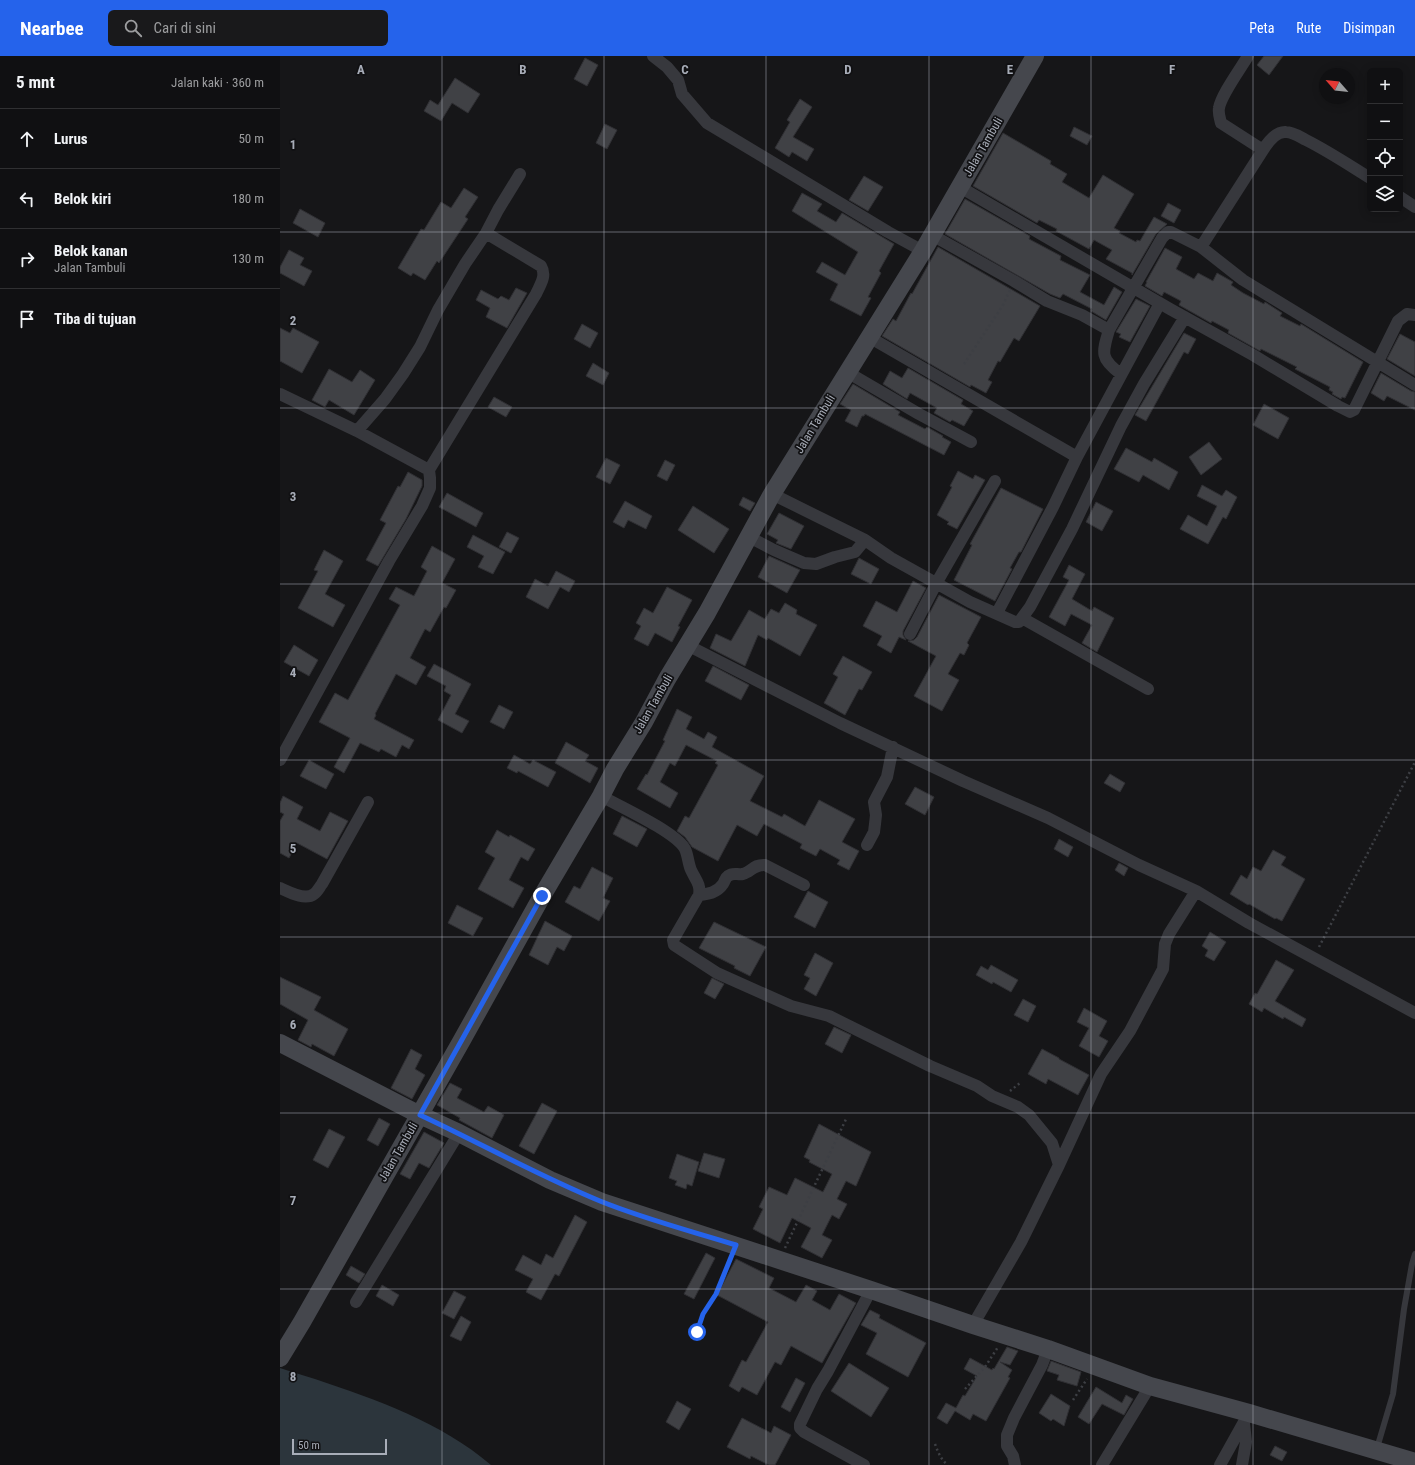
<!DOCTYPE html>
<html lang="id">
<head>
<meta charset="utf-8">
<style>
  :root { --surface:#101012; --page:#19191b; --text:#f1f3f6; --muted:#9c9d9f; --line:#303032; --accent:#2563eb }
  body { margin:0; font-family:"Roboto Condensed",sans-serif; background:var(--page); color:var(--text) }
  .controls { position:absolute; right:12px; top:12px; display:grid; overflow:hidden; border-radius:6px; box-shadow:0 2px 10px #0003 }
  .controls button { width:36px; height:36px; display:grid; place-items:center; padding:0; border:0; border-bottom:1px solid var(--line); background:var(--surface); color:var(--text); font:20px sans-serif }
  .compass { position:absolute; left:1039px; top:12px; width:36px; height:36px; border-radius:50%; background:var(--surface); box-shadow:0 2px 10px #0003; rotate:298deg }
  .scale { position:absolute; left:12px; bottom:10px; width:95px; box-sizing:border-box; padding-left:4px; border:2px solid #a8adb8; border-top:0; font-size:11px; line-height:14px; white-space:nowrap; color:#a8adb8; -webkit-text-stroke:3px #111113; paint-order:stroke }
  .stop { position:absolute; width:12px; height:12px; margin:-9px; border:3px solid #2563eb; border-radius:50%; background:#fff }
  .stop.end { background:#2563eb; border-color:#fff; box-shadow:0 1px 4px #0008 }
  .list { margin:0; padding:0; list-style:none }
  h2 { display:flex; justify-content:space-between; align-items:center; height:52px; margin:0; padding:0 16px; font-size:17px }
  h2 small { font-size:13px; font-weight:400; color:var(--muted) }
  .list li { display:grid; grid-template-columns:26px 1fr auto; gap:12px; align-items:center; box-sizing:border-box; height:60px; padding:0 16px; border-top:1px solid var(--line) }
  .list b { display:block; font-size:15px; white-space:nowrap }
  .list p { margin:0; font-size:13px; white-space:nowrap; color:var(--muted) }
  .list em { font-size:13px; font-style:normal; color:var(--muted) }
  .icon { flex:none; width:22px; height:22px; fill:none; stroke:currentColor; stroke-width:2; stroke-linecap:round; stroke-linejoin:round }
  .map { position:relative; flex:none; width:1135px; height:1409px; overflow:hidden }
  header { display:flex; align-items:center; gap:24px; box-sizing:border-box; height:56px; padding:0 20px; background:var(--accent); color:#fff }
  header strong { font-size:19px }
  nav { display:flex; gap:22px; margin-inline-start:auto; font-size:14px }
  .search { width:280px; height:36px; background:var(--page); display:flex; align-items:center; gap:10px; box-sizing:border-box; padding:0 14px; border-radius:6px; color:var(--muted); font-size:15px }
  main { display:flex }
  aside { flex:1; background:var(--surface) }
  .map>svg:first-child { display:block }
</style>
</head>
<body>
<header>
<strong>Nearbee</strong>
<div class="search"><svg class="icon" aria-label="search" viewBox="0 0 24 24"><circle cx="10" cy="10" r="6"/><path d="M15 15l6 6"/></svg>Cari di sini</div>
<nav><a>Peta</a><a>Rute</a><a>Disimpan</a></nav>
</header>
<main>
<aside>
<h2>5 mnt<small>Jalan kaki · 360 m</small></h2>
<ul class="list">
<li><svg class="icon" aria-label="ahead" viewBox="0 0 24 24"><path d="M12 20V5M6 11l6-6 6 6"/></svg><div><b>Lurus</b></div><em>50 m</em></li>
<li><svg class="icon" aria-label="left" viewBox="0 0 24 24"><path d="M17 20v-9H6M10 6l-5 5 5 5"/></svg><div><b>Belok kiri</b></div><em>180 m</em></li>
<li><svg class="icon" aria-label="right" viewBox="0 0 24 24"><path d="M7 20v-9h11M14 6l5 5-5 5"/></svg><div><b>Belok kanan</b><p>Jalan Tambuli</p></div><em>130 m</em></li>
<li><svg class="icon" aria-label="arrive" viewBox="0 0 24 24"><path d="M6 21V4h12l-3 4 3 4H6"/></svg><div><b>Tiba di tujuan</b></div></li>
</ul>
</aside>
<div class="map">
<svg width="1135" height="1409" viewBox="0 0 1135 1409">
  <rect width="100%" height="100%" fill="#161618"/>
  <path fill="#2c353c" d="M0,1312c11,4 23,7 35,11 62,21 126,43 176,86h-211z"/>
  <path fill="#404145" stroke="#303034" d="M984,0h19l-14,19 -12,-10z
    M305,2l13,7 -11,21 -13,-7z
    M175,22l25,16 -12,19 -16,-10 -11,18 -17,-10 6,-11 8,5z
    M520,43l12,8 -19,30 21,12 -7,12 -15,-9 -3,5 -14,-9 15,-26 -3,-2z
    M325,68l12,6 -10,19 -11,-6z
    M794,71l18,9 -5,9 -17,-9z
    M723,77l48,28 -1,3 17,10 -5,8 27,16 14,-23 31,19 -20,34 6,3 -1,2 17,9 1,-2 3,1 14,-24 13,7 -11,10 -24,41v-2l-26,-14 6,-9 -18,-10 -5,9 -33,-18 1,-2 -18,-9 -2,3 -64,-37z
    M584,120l19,11 -15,24 -19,-11z
    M184,132l14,9 -13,20 3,2 -29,44 -2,-2 -12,19 -12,-7 -2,3 -13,-8 23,-39 3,1 17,-28 10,6z
    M522,137l20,11 -5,7 19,11 6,-9 52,31 -15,27 2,2 -13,24 3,1 -10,18 -31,-16 8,-16 -22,-12 6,-10 23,13 13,-23 -66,-41z
    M685,143l65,37 -1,3 32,17 -1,4 30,15 -10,17 24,13 10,-18 8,5 -16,28 -15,-9 1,-2 -29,-15 -3,4 -10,-4 -105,-60z
    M888,147l13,7 -7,13 -13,-7z
    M20,153l25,14 -7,14 -25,-14z
    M658,191l102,59 -21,35 -5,-3 -14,24 -2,-1 -10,19 4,2 -6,11 -15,-8 -1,2 -88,-51 11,-17 3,2 15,-28 1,1z
    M885,192l17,9 -6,12 18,10 4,-6 15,8 4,-8 16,9 -2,3 12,8 21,11 1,-2 17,11 -2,3 20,10 1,-2 62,38 -18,36 -3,-1 -1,2 -9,-5 1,-2 -4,-2 1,-3 -35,-18 2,-2 -36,-18 -1,2 -32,-18 1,-3 -17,-9 -1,2 -32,-18 2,-4 -17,-9 -2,4 -17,-10 2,-4h-1z
    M9,194l15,8 -4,7 12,6 -8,15 -24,-13v-6z
    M236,232l11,5 -20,35 -21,-11 4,-9 -14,-8 5,-10 17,9 3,-3 8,4z
    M856,243l14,7 -20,36 -11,-5 2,-3 -5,-2z
    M302,268l16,9 -8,15 -16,-9z
    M0,272l10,5 3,-5 26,14 -17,31 -22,-12z
    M904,277l12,6 -8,15 -4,-2 -38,69 -11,-6z
    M1120,278l15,8v34l-28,-17z
    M313,307l16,10 -6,12 -17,-9z
    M628,312l55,32 -2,4 12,7 -9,15 -12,-6 -2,2 -16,-9 3,-5 -27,-15 -3,6 -24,-15 7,-13 12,7z
    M49,313l23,13 8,-12 15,10 -21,35 -25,-15 -4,7 -13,-7z
    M1101,317l30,18 4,1v18l-28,-14 -3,5 -13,-8z
    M573,328l47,28 -2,3 27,14 2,-2 16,9 -1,1 9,5 -7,13 -79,-41 -1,2h-2l-5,11 -12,-6 6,-11 -11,-6z
    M214,341l18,10 -6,10 -18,-10z
    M984,348l25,14 -11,21 -25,-14z
    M929,386l13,17 -21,16 -12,-18z
    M846,392l26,14 2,-4 24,14 -9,18 -26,-15 -4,7 -25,-13z
    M326,402l14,7 -10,19 -14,-7z
    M385,404l10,5 -8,16 -10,-5z
    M678,415l15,8 2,-4 10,5 -28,49 -10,-5 2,-2 -12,-7 15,-28 -2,-1z
    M128,416l14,8v6l-16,33 -28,47 -12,-6 20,-37 -6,-3 18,-34 2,1z
    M922,429l20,11 4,-6 11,7 -11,22 -3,-2 -15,27 -28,-15 8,-14 19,11 10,-20 -20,-10z
    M721,432l42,21 -22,43h-2l-9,16 2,1 -17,32 -41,-21 18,-35 -2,-1z
    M167,437l36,20 -7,14 -37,-20z
    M463,441l12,6 -5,8 -11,-6z
    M345,445l27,15 -6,13 -18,-9 -4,8 -11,-6z
    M816,446l17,9 -11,20 -16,-9z
    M413,450l36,23 -15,24 -36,-23z
    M499,457l25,13 -13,23 -15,-6 2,-3 -11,-6z
    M227,476l12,6 -8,15 -12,-6z
    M193,479l32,17 -12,22 -15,-7 6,-11 -17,-9z
    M152,490l23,13 -13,24 14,7 -10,18 -2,-1 -14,25 -5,-3 -15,29 16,9 -10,18 -20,-11 -21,40 1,1 -2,4 40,21 -5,9 -7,-4 -6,12 -15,-8 -2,3 -19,-9 -16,30 -10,-6 16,-29 -31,-16 16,-29 13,7 52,-95 -11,-6 7,-12 18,9 13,-25 -6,-4z
    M44,494l19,11 -18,33 20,11 -12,22 -35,-19 20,-37 -4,-1z
    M489,500l31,14 -13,23 -29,-16z
    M579,502l20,11 -8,15 -20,-10z
    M789,509l16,9 -13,25 20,12 2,-4 20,11 -17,34 -15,-9 10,-18 -21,-11 -6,12 -16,-9 20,-37 -6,-3z
    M276,515l19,10 -6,11 -9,-5 -12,22 -22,-12 9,-18 13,7z
    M633,525l13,7 -23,43v4l3,5 -7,-3 -8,16 -14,-8 5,-9 -19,-10 13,-25 21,11z
    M387,531l25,13 -14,26 2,1 -8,15 -17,-9 -7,13 -14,-7 7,-13 -5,-3 8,-15 9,5z
    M659,539l42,22 -14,26 2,2 -5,10 -4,-2 -12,21 11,6 -17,31 -28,-15 22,-40 -28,-15 6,-1 3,-3z
    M505,547l12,7 -1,4 21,11 -17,31 -32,-18 -1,2 -9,-5 -13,31 -35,-18 6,-14 15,7 18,-31 16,9 6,-10 8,4z
    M14,589l24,15 -9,16 -25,-14z
    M563,600l29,16 -10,18 -3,-1 -14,26 -21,-12 14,-26 -5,-3z
    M154,608l37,20 -16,30 14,7 -7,12 -24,-13 13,-25 -7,-4 2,-5 -19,-10z
    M433,610l36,19 -8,15 -36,-19z
    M219,649l14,7 -9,17 -14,-7z
    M397,653l15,8 -6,12 18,10 4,-7 9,5 -5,10 52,29 -14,25 32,16 2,-3 21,12 14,-26 36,19 -13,23 17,9 -10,19 -12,-6 3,-4 -20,-11 -4,7 -16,-8 2,-4 -38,-20 -7,12 -20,-11 -19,36 -26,-14 -7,-10 -8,-6 8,-15 4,2 29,-53 -3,-2 2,-2 -31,-16 -11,21 -5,-3 -10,19 18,11 -8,15 -33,-19 9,-15 1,1 18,-34 -2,-1z
    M286,686l23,13 -4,6 13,7 -8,15 -35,-20z
    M234,699l16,9 3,-4 23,12 -8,15 -30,-16 -1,2 -10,-5z
    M29,704l25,14 -8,15 -26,-13z
    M830,718l15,9 -5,9 -16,-9z
    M635,731l19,10 -9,18 -20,-11z
    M3,740l20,11 -6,12 23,12 10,-19 18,9 -21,38 -30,-16 -8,15 -9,-5v-32l4,-7 -4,-2v-9z
    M342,760l25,13 -10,18 -24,-13z
    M217,774l12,7 1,-2 25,14 -7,12 -7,-4 -12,23 15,8 -11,20 -35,-19 17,-31 -10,-6z
    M779,783l14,8 -5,10 -14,-8z
    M993,794l13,7 -5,8 24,14 -23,42 -6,-3 -1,1 -26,-15 -1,1 -18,-11 11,-19 6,4 6,-12 8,4z
    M839,807l9,5 -4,8 -9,-6z
    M312,811l21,11 -10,20 7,3 -11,20 -34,-19 9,-16 6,3z
    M528,835l20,11 -13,26 -21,-11z
    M177,849l26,13 -10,18 -25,-13z
    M265,865l27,15 -8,15 -7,-4 -9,18 -19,-10z
    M434,866l52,25 -16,29 -16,-8 1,-2 -36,-18z
    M930,876l16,10 -12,19 -9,-5 3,-6 -6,-4z
    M535,897l18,10 -17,33 -12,-7 6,-11 -6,-3z
    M996,904l18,10 -19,31 31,18 -4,8 -18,-10 -1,2 -19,-11 -2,4 -13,-8 6,-11 2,1z
    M711,909l27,15 -7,12 -18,-10 -1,2 -16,-9 5,-9 7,4z
    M0,921l41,20 -7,13 34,19 -14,27 -22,-12 -1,3 -13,-7 10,-20 -28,-16z
    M432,922l12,6 -9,15 -11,-6z
    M743,943l13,7 -8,16 -14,-7z
    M804,952l23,13 -8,15 9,5 -9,16 -20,-11 10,-18 -12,-6z
    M554,971l17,8 -9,18 -17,-9z
    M131,993l11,6 -7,14 10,6 -13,24 -21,-11z
    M762,993l17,9v1l30,16 -11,20 -30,-16 -2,5 -18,-10z
    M170,1027l12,6 -5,9 27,14 4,-6 16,9 -12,23 -33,-18 1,-2 -23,-13z
    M262,1047l15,8 -23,43 -15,-8z
    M99,1062l11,6 -12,22 -11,-6z
    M539,1068l52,28 -15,34 -10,-5 -9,18 10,5 -8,15 -7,-4 -10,20 10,5 -10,18 -21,-11 10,-19 -19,-10 -12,25 -27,-14 10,-20 -4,-2 10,-20 18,8 8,-17 28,14 9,-18 -23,-12 1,-2 -6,-3z
    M49,1073l16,8 -17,31 -15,-8z
    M144,1076l20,11 -15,25 -10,-5 -9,16 -10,-5z
    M424,1097l21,6 -6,19 -21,-7z
    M397,1098l22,8 -7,24 -5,-2 -1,5 -11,-4 2,-4 -8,-3z
    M295,1159l12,7 -28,54 -4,-2 -14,26 -15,-8 7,-13 -18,-9 8,-15 18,10 5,-11 7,4z
    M426,1197l9,5 -21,41 -10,-5z
    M456,1203l38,19 -5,10 27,14 10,-17 11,6 -5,9 18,10 9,-16 17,9 -34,60 -31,-17 -10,19 -6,-3 -18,33 -15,-8 -3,5 -10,-6 13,-26 4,2 22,-40 -51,-27z
    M71,1210l14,8 -6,9 -13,-8z
    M102,1229l17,10 -6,11 -17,-10z
    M174,1235l12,6 -12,22 -12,-6z
    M590,1254l10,5 -1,3 47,25 -18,34 -42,-23 11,-21 -16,-8z
    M181,1260l10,6 -10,19 -11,-5z
    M727,1291l11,4 -8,14 -10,-3 12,8 -4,7 2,1 -24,43 -13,-7 -3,6 -15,-9 -8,13 -10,-6 9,-15 10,5 7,-13 2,1 12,-20 -13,-7 6,-11 22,12 1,-2 1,1z
    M771,1305l30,11 -4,14 -20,-6 2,-5 -12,-4z
    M569,1307l40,25 -18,29 -40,-26z
    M516,1322l9,5 -15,29 -9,-5z
    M816,1331l26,16 4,-8 7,4 -9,16 -22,-11 -13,20 -11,-7z
    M771,1338l19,12 -6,20 -11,-7 -2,2 -12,-8z
    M397,1345l14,8 -12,21 -13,-8z
    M462,1362l29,15 3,-7 17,9 -16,30h-6l-18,-9 -1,3 -23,-12z
    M995,1390l12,6 -5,9 -12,-6z"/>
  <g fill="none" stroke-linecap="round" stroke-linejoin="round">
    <path stroke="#3d3f44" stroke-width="2.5" stroke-dasharray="2 3" stroke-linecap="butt" d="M684,308l39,-59 7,-15
      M1039,891l96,-185
      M730,1035l10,-8
      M505,1192l62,-131
      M417,1276l6,-17 13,-21 15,-35
      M685,1333l20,-22 13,-20
      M793,1344l14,-21
      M655,1388c3,8 6,16 13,21"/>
    <path stroke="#37383d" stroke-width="6" d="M1097,1392l16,-54 11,-85 8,-45 3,-10"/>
    <path stroke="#37383d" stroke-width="12" d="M373,0l14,11 11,13 4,14 25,29 181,109 35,19
      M968,0c-7,12 -27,39 -29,52 -1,5 1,11 2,15l42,27
      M680,131l210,122 83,46 85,51 12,6 4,-2 44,-89 9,-7 8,1
      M1120,141l15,10
      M652,179l82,46 33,20 35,14 27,15
      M921,191l62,-97c5,-8 13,-19 23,-18 7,0 14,5 20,8 22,11 43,25 64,38
      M589,281l208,120
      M567,316l72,42 52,28
      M841,318c-21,-15 -19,-21 -12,-44l53,-92 6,-6h3l30,15 42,33 172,105
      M0,338l77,37 72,39 1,8v10l-8,18 -33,55 -109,199
      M77,375l28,-32 18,-25 17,-27 18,-37 27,-46 21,-31 12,-23 22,-36
      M149,414l107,-176c4,-9 11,-18 5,-28l-55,-33
      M492,438l93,46
      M469,481l25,13 16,7 14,6 12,1 19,-7 20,-5 10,-12 26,18 79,44 45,20h4l11,-15 42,-78 49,-103 23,-42 41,-67
      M717,557l56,-106 24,-50 83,-154
      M742,562l126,71
      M630,578l27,-52 58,-101
      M409,590l151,77 123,58 85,37 91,47 57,26 53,32 166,90
      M321,740c18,10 75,36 84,53 3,6 3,14 6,21 4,9 10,14 8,25l-26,45 1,5 43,28 74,33 38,10 101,50 47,20 15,10 26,11 11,8 23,28 7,22 -38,77 -48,83
      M587,789l7,-13 1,-8 1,-9 -2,-13 13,-25 6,-30
      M0,832c9,4 25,13 34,6 3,-2 5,-6 8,-10l46,-82
      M419,839c9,-1 18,-2 24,-11 2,-3 2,-6 5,-8 5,-4 9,-1 15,-2 8,-2 11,-10 22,-9l39,20
      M779,1109l42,-91 29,-43 33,-62 2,-25 4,-10 27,-43
      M76,1246l103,-169
      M584,1409l-60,-33 -4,-4v-4l17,-35 11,-18 43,-81
      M735,1409l-2,-9 -6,-10v-11l7,-17 28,-53 6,-16
      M822,1409l48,-79
      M940,1409l29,-52
      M962,1409l4,-23 -2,-19"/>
    <path stroke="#45474d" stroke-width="18" d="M0,987l140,72 39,18 91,47 52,22 269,88 102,35 75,24 102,37 99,27 166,49
      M0,1302l22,-36 160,-282 80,-144 59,-100 14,-27 29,-47 23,-43 40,-66 65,-119 151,-243 112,-195"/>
  </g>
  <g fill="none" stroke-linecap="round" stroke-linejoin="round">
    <path stroke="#2563eb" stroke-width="5" d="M262,840l-122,219c60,28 119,61 180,86 44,18 91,30 136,44l-20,49 -13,20 -6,18"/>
  </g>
  <path fill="none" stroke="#a8adb8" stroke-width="1" stroke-opacity="0.55" d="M162,0v1409M324,0v1409M486,0v1409M649,0v1409M811,0v1409M973,0v1409M0,176h1135M0,352h1135M0,528h1135M0,704h1135M0,881h1135M0,1057h1135M0,1233h1135"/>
  <g text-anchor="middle" stroke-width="3.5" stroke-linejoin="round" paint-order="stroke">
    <g font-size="12" fill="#a8adb8" stroke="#111113">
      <text transform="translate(703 91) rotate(-60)" y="4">Jalan Tambuli</text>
      <text transform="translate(535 368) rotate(-59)" y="4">Jalan Tambuli</text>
      <text transform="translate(373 648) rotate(-60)" y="4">Jalan Tambuli</text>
      <text transform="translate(118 1096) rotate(-60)" y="4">Jalan Tambuli</text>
    </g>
  </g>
  <g font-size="13" text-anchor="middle" font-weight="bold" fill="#a8adb8" stroke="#111113" stroke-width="3.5" stroke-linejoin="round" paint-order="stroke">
    <text x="81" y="18">A</text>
    <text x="243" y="18">B</text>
    <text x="405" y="18">C</text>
    <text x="568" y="18">D</text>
    <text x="730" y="18">E</text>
    <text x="892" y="18">F</text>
    <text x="13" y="93">1</text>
    <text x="13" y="269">2</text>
    <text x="13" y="445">3</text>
    <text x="13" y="621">4</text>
    <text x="13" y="797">5</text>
    <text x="13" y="973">6</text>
    <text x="13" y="1149">7</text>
    <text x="13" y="1325">8</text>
  </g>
</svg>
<div class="controls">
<button>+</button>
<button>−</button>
<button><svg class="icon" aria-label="locate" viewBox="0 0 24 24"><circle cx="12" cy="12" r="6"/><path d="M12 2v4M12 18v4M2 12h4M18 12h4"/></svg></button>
<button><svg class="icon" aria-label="layers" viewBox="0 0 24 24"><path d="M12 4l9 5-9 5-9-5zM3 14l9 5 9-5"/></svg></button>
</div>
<svg class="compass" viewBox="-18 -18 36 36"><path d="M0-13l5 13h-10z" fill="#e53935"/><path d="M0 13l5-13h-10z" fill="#9c9d9f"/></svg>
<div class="scale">50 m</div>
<div class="stop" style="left:417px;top:1276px"></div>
<div class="stop end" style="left:262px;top:840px"></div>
</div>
</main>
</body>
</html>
